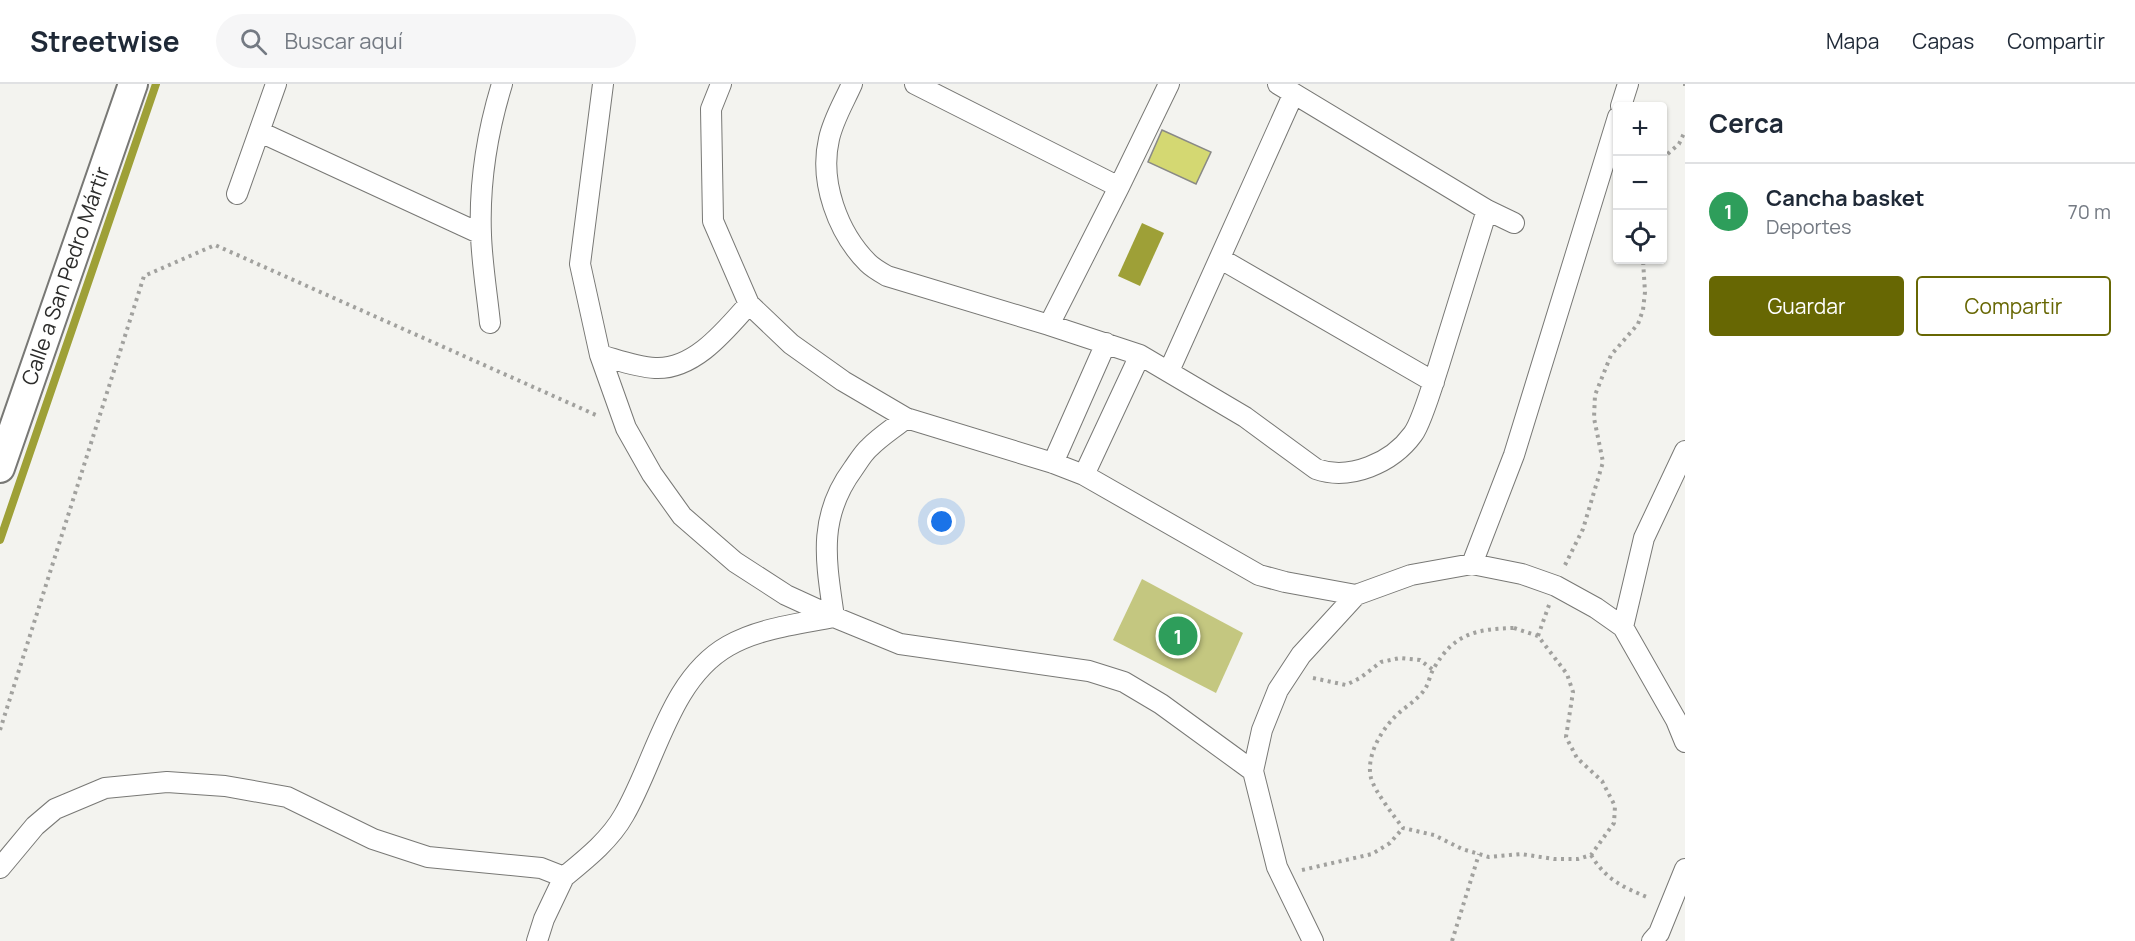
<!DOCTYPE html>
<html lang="es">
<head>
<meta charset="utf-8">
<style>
  :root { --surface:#fff; --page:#f6f6f7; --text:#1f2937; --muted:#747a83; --line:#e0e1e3; --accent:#676703 }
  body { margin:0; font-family:Manrope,sans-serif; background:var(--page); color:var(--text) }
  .controls { position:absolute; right:18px; top:18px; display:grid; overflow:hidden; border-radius:6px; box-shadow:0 2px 4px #0004 }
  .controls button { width:54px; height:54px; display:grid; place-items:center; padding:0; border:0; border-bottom:2px solid var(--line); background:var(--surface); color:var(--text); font:30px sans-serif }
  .you { position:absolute; left:942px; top:438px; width:21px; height:21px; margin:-15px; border:4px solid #fff; border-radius:50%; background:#1a73e8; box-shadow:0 0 0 9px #1a73e833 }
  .badge { display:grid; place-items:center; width:39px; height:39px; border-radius:50%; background:var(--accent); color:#fff; font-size:20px; font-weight:700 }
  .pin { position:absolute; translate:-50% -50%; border:3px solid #fff; box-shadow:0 2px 6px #0006 }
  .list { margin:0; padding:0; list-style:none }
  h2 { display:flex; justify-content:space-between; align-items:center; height:78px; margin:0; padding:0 24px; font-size:26px }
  h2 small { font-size:20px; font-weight:400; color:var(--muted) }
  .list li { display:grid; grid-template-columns:39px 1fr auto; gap:18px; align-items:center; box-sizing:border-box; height:96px; padding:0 24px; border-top:2px solid var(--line) }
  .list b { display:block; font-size:22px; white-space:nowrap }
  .list p { margin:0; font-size:20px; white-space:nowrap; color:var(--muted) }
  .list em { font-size:20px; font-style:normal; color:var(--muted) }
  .actions { display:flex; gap:12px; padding:18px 24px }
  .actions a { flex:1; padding:14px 0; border:2px solid var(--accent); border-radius:6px; text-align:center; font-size:21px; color:var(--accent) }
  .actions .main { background:var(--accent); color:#fff }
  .icon { flex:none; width:33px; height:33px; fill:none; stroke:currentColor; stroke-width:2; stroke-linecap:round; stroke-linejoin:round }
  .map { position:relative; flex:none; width:1685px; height:857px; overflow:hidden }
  header { display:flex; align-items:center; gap:36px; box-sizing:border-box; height:84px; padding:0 30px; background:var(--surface); border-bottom:2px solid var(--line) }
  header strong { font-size:28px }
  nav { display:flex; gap:33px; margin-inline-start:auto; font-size:21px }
  .search { width:420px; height:54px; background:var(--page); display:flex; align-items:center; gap:15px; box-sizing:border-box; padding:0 21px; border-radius:33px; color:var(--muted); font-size:22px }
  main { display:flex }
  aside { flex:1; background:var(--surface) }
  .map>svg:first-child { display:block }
</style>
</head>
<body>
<header>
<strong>Streetwise</strong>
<div class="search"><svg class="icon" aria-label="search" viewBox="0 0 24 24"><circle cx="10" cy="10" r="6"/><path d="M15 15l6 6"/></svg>Buscar aquí</div>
<nav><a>Mapa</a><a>Capas</a><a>Compartir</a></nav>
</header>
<main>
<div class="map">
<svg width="1685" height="857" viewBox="0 0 1685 857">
  <rect width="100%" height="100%" fill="#f3f3ef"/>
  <path fill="#c4c780" d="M1142,495l101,54 -27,60 -103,-53z"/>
  <path fill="#9ea037" d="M1142,139l22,10 -24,53 -22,-10z"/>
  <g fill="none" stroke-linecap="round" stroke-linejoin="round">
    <path stroke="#9ea037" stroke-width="8" d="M0,456l156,-456"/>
  </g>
  <path fill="#d4d872" stroke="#898986" stroke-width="1.5" d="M1162,46l49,22 -15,32 -48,-22z"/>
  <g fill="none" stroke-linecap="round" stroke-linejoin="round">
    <defs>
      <path id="minor" d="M603,0l-23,180 20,91 26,73 26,46 30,42 53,46 51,33 48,22 66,27 189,27 35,11 37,22 92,67
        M721,0l-10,25 2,112 36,83 42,40 52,37 63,37 147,45 31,12 175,100 26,7 71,13
        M852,0c-8,18 -19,36 -23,55 -10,43 9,94 39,124 5,5 12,9 19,13l162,49 91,30 105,62 71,52c34,12 76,-6 97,-35 9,-12 21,-54 26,-69 16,-52 32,-103 48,-155
        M915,0l204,103
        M1278,0l209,126 27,13
        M1621,22l7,-22
        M260,48l221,102
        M237,110l39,-110
        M1221,175l213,123
        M490,239c-3,-29 -8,-59 -9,-88 -2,-51 6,-102 21,-151
        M1049,241l70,-138 50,-103
        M600,271c18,5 36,12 55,13 39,2 70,-37 94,-64
        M1169,287l124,-276
        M1053,379l53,-120
        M1084,391l56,-120
        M1472,480l42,-109 104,-338
        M1623,543l21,-89 41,-87
        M0,784l35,-42 20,-17 50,-21 62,-6 58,4 62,11 86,42 55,18 113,11 23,9c22,-18 46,-37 60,-62 32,-55 46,-136 104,-169 31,-18 71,-22 106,-29 -8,-56 -17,-99 19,-148 5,-7 10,-16 17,-22 11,-11 24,-19 36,-29
        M537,857l7,-22 20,-42
        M1313,857l-36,-74 -24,-96 9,-41 16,-40 23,-35 55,-60 55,-20 61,-11 50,10 34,12 40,22 27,19 53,93 9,22
        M1652,857l7,-8 26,-64"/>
      <path id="secondary" d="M0,384l133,-384"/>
    </defs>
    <use href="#minor" stroke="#787875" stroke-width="22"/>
    <use href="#secondary" stroke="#787875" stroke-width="32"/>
    <path stroke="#a1a19e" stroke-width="4" stroke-dasharray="3 4.5" stroke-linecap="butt" d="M1685,0v2
      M1662,75l17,-15 6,-13
      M1565,481l18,-36 20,-67 -9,-44 1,-23 16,-40 27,-31 5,-14 2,-18 -2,-32
      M1514,544l24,8 29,38 6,18 -7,45 11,21 25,23 13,25 -1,17 -23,32 -13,4h-24l-33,-5 -32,3 -27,-8 -28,-14 -31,-7c-9,-12 -28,-36 -32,-50 -5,-20 8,-44 21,-58 9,-11 25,-19 33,-31 4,-6 5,-15 9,-21 20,-35 43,-39 80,-40z
      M1538,552l11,-31
      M1313,594l33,7 14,-7 21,-16 19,-4 20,2 13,10
      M0,646l144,-454 71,-31 381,170
      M1591,771c15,25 32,32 58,43
      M1302,786l70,-16 18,-11 13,-15
      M1452,857l27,-87"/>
    <use href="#minor" stroke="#fff" stroke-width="20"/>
    <use href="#secondary" stroke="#fff" stroke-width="28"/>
  </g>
  <g text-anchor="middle" stroke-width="4.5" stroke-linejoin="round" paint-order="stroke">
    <g font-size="21" fill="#2c2c2b" stroke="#fffffe">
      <text transform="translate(66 192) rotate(-71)" y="7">Calle a San Pedro Mártir</text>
    </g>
  </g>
</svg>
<div class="controls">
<button>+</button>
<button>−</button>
<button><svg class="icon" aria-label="locate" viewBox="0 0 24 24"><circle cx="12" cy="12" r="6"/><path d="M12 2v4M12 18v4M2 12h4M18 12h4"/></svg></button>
</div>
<div class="you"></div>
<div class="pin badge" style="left:1178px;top:552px;background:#2e9e5b">1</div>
</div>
<aside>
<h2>Cerca<small></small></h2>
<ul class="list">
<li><span class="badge" style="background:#2e9e5b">1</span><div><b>Cancha basket</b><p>Deportes</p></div><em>70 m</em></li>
</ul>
<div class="actions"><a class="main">Guardar</a><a>Compartir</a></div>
</aside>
</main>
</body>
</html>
